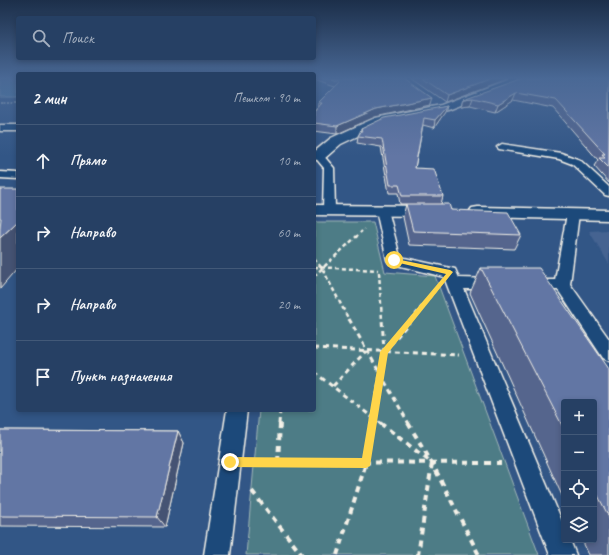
<!DOCTYPE html>
<html lang="ru">
<head>
<meta charset="utf-8">
<style>
  :root { --surface:#264064; --page:#324b6d; --text:#f1f3f6; --muted:#a4afbf; --line:#425978 }
  body { margin:0; font-family:Caveat,sans-serif; background:var(--page); color:var(--text) }
  .controls { position:absolute; right:12px; bottom:12px; display:grid; overflow:hidden; border-radius:4px; box-shadow:0 2px 6px #0003 }
  .controls button { width:36px; height:36px; display:grid; place-items:center; padding:0; border:0; border-bottom:1px solid var(--line); background:var(--surface); color:var(--text); font:20px sans-serif }
  .stop { position:absolute; width:12px; height:12px; margin:-9px; border:3px solid #ffd54a; border-radius:50%; background:#fff }
  .stop.end { background:#ffd54a; border-color:#fff; box-shadow:0 1px 4px #0008 }
  .list { margin:0; padding:0; list-style:none }
  h2 { display:flex; justify-content:space-between; align-items:center; height:52px; margin:0; padding:0 16px; font-size:17px }
  h2 small { font-size:13px; font-weight:400; color:var(--muted) }
  .list li { display:grid; grid-template-columns:26px 1fr auto; gap:12px; align-items:center; box-sizing:border-box; height:72px; padding:0 16px; border-top:1px solid var(--line) }
  .list b { display:block; font-size:15px; white-space:nowrap }
  .list em { font-size:13px; font-style:normal; color:var(--muted) }
  .icon { flex:none; width:22px; height:22px; fill:none; stroke:currentColor; stroke-width:2; stroke-linecap:round; stroke-linejoin:round }
  .map { position:relative; flex:none; width:609px; height:555px; overflow:hidden }
  .search { position:absolute; background:var(--surface); box-shadow:0 2px 6px #0003; left:16px; top:16px; width:300px; height:44px; display:flex; align-items:center; gap:10px; box-sizing:border-box; padding:0 14px; border-radius:4px; color:var(--muted); font-size:15px }
  .panel { position:absolute; background:var(--surface); box-shadow:0 2px 6px #0003; left:16px; top:72px; width:300px; height:340px; border-radius:4px }
  .map>svg:first-child { display:block }
</style>
</head>
<body>
<div class="map">
<svg width="609" height="555" viewBox="0 0 609 555">
  <rect width="100%" height="100%" fill="#325686"/>
  <filter id="ink" filterUnits="userSpaceOnUse"><feTurbulence type="fractalNoise" baseFrequency=".025" numOctaves="2"/><feDisplacementMap in="SourceGraphic" scale="8" xChannelSelector="R" yChannelSelector="G"/><feConvolveMatrix kernelMatrix="1 2 1 2 8 2 1 2 1" color-interpolation-filters="sRGB"/></filter>
  <g filter="url(#ink)">
    <path fill="#446391" d="M609,230v34l-20,-33z"/>
    <path fill="#4e7c86" stroke="#a1b6b7" d="M314,222h59l12,50 50,4 104,279h-293l13,-145h55z"/>
    <path fill="#477ba4" stroke="#8caabf" d="M0,78h18v19h-18z"/>
    <g fill="none" stroke-linecap="round" stroke-linejoin="round">
      <defs>
        <path id="lane" d="M0,125h18v6h-18z
          M502,144l59,9 19,7 29,27v9l-4,-1 -33,-31 -13,-5 -60,-10 -2,-2z
          M319,153l3,1 12,14 1,42 -2,3h-8l-2,-3 1,-42 -10,-12z
          M0,172l18,1v6l-18,-1z
          M382,206l4,1 2,3 12,47 55,12 4,9 35,1 5,1 3,4 -3,4 -5,1h-30l100,237v14h6l6,15h-26l-106,-278 -55,-14 -2,-3 -11,-50 2,-3z
          M573,210l4,1 2,3 -9,70 39,55v22l-6,-3 -45,-68h-26l-5,-1 -3,-4 3,-4 5,-1h23l12,-66 2,-3z
          M227,410h20l-17,145h-26z"/>
        <path id="street" d="M507,78h10l-2,6 -67,26 -65,14 -42,20 -17,15 -10,1v-8l17,-14 44,-20 66,-13 66,-25z
          M314,205l120,1 6,1 3,4 -3,4 -6,1 -120,-1z
          M478,207l131,3v10l-131,-3 -6,-1 -3,-4 3,-4z"/>
      </defs>
      <use href="#lane" stroke="#f4f1e8" stroke-width="3"/>
      <use href="#street" stroke="#f4f1e8" stroke-width="3"/>
      <path stroke="#f4f1e8" stroke-width="1" stroke-dasharray="2 1.5" stroke-linecap="butt" d="M0,103h18"/>
      <path stroke="#f4f1e8" stroke-width="2" stroke-dasharray="3 2.5" stroke-linecap="butt" d="M356,237l8,-8"/>
      <path stroke="#f4f1e8" stroke-width="2.5" stroke-dasharray="4 3" stroke-linecap="butt" d="M314,259l8,9 27,52
        M314,267l64,3
        M379,272l3,48
        M314,276l43,-40
        M411,320l24,-30"/>
      <path stroke="#f4f1e8" stroke-width="3" stroke-dasharray="5 4" stroke-linecap="butt" d="M349,319l60,105
        M314,348l145,7
        M385,351l27,-32
        M314,372l67,52
        M333,386l33,-35
        M279,424l1,-14
        M372,424l12,-73 -2,-32"/>
      <path stroke="#f4f1e8" stroke-width="4" stroke-dasharray="6 5" stroke-linecap="butt" d="M380,423l52,40 -14,92
        M408,423l24,40 47,92
        M254,462l247,1
        M278,462l2,-39
        M252,491l50,64
        M337,555l29,-92 6,-40"/>
      <use href="#lane" fill="#1f4a7a" fill-rule="evenodd"/>
      <use href="#street" fill="#1f4a7a" fill-rule="evenodd"/>
    </g>
    <path fill="#54658d" stroke="#f4f1e8" d="M314,78h90l26,27 -55,12 -38,17 -23,-3v-19l4,-5v-4l17,-17 -21,-7z
      M411,78h95v1l-61,23z
      M609,78v105l-15,-17 4,-6 -45,-52 -40,-8 -18,12 -25,-6 -9,1 2,-8z
      M447,106l-2,6 -11,16 -11,-3 -8,43 28,28 -2,8 10,6 70,25 -7,14 -105,-4 -6,-28 3,-13h-6l-2,-11h-9l-8,-46 -24,-4 1,-7 2,-4 1,-3z
      M481,268l128,101v186h-20l-7,-15h12v-138h-30v98l-94,-207z
      M0,430l178,1 6,12 -19,84 -165,-1z"/>
    <path fill="#455373" stroke="#f4f1e8" d="M492,78h14v1l-61,23 2,-7z
      M516,93l-3,7 -18,12 3,-8z
      M432,98l-2,7 -55,12 -38,17v-8l39,-17z
      M473,98l-3,8 -9,1 2,-8z
      M447,106l-2,6 -11,16 1,-8z
      M18,221v47l-18,21v-51z
      M178,431l6,12 -19,84 -8,-10z"/>
    <path fill="#6276a4" stroke="#f4f1e8" d="M332,78h72l28,20 -56,11 -39,17 -23,-3v-11l8,-9h-4l22,-22z
      M422,78h70l-45,17z
      M524,78h85v90l-10,-10h6l-3,-4h3l-49,-54 -40,-7 -18,11 -25,-6 -10,1 54,-19z
      M447,106l-12,14 -11,-2 -9,50 19,1 9,27h-41l-3,-11h-9l-8,-46 -24,-3 4,-6 -1,-1 23,-11z
      M0,189h18v32l-18,17v-10l1,-10h-1z
      M406,204h43l2,6 57,2 13,23 -108,-4z
      M481,268h58l70,101v148l-15,-29v-86h-30v27z
      M0,430l178,1 -21,86 -157,-1z"/>
  </g>
  <linearGradient id="sky" x2="0" y2="1"><stop stop-color="#1c2f4a"/><stop offset="0.5" stop-color="#496895"/><stop offset="1" stop-color="#496895" stop-opacity="0"/></linearGradient>
  <rect width="609" height="156" fill="url(#sky)"/>
  <path fill="#ffd54a" d="M391,258l59,12 3,2 -65,81 -18,113 -4,2 -136,-1 -3,-1 -2,-4 2,-3 3,-2 132,1 18,-106 66,-78 -55,-13z"/>
</svg>
<div class="controls">
<button>+</button>
<button>−</button>
<button><svg class="icon" aria-label="locate" viewBox="0 0 24 24"><circle cx="12" cy="12" r="6"/><path d="M12 2v4M12 18v4M2 12h4M18 12h4"/></svg></button>
<button><svg class="icon" aria-label="layers" viewBox="0 0 24 24"><path d="M12 4l9 5-9 5-9-5zM3 14l9 5 9-5"/></svg></button>
</div>
<div class="stop" style="left:394px;top:260px"></div>
<div class="stop end" style="left:230px;top:462px"></div>
<div class="search"><svg class="icon" aria-label="search" viewBox="0 0 24 24"><circle cx="10" cy="10" r="6"/><path d="M15 15l6 6"/></svg>Поиск</div>
<section class="panel">
<h2>2 мин<small>Пешком · 90 m</small></h2>
<ul class="list">
<li><svg class="icon" aria-label="ahead" viewBox="0 0 24 24"><path d="M12 20V5M6 11l6-6 6 6"/></svg><div><b>Прямо</b></div><em>10 m</em></li>
<li><svg class="icon" aria-label="right" viewBox="0 0 24 24"><path d="M7 20v-9h11M14 6l5 5-5 5"/></svg><div><b>Направо</b></div><em>60 m</em></li>
<li><svg class="icon" aria-label="right" viewBox="0 0 24 24"><path d="M7 20v-9h11M14 6l5 5-5 5"/></svg><div><b>Направо</b></div><em>20 m</em></li>
<li><svg class="icon" aria-label="arrive" viewBox="0 0 24 24"><path d="M6 21V4h12l-3 4 3 4H6"/></svg><div><b>Пункт назначения</b></div></li>
</ul>
</section>
</div>
</body>
</html>
